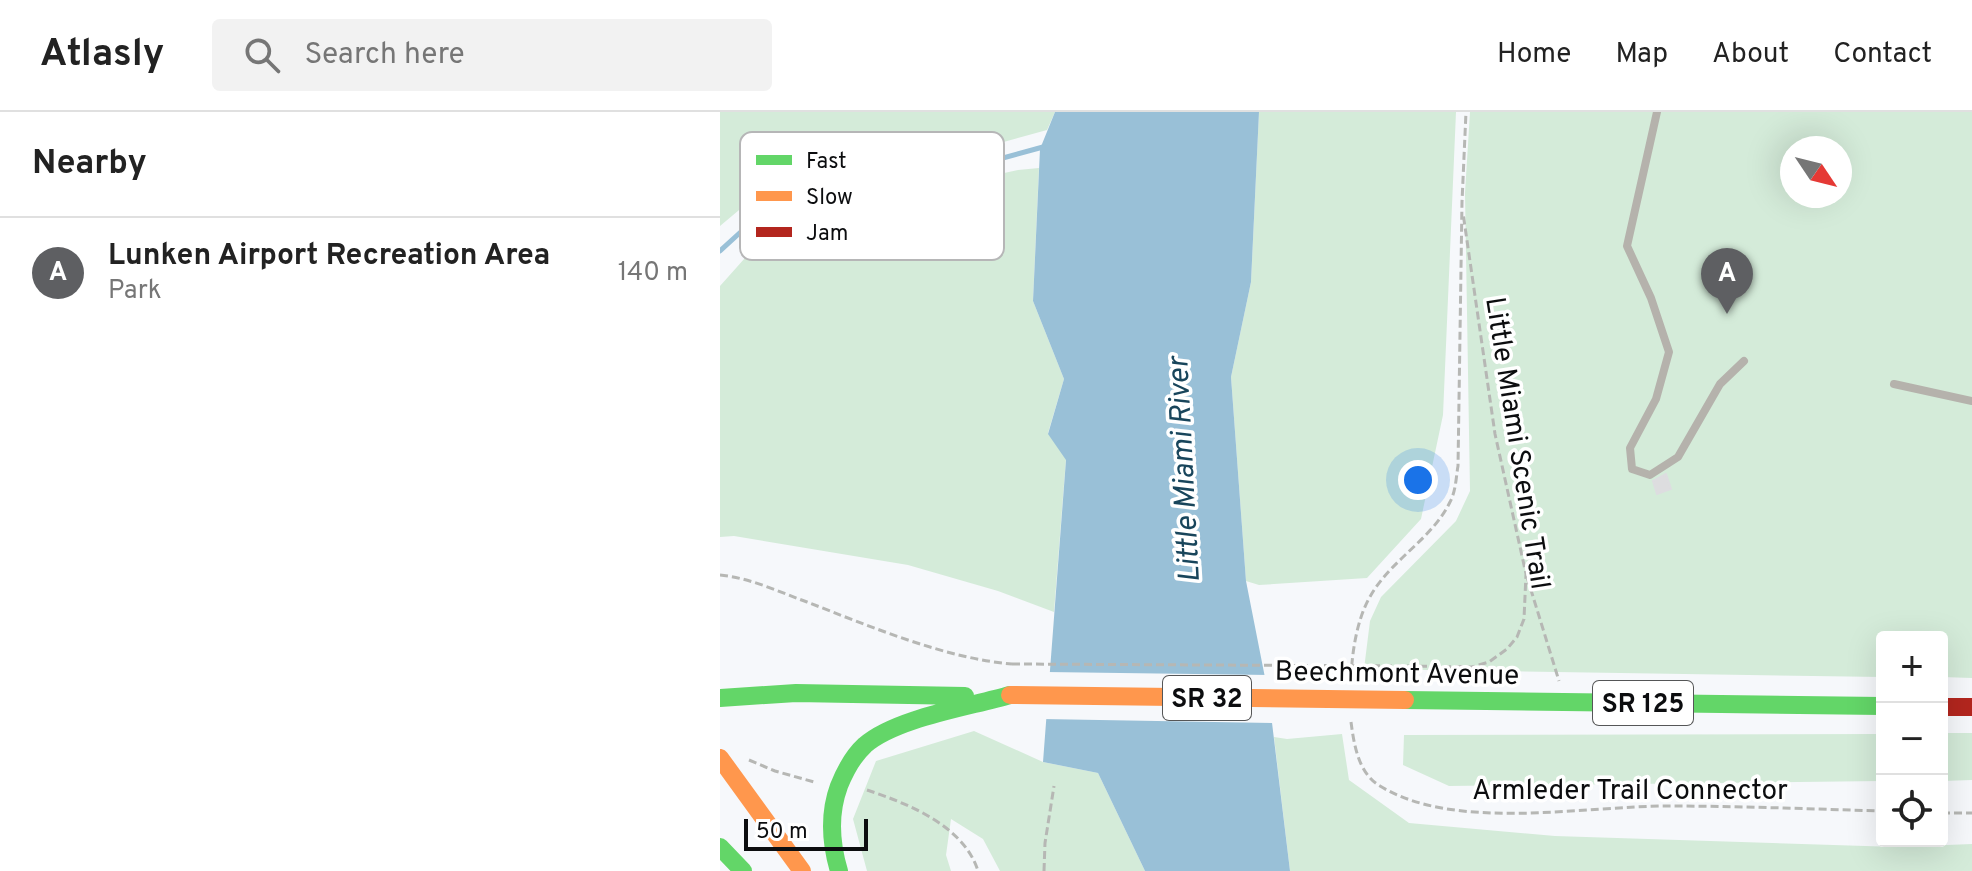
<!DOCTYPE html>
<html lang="en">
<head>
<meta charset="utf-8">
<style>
  :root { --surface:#fff; --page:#f2f2f2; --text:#222; --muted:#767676; --line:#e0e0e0; --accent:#5e5f62 }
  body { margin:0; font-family:Overpass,sans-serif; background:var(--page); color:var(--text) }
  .controls { position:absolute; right:24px; bottom:24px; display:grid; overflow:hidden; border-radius:8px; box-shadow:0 8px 32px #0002 }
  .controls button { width:72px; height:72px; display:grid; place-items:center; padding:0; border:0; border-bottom:2px solid var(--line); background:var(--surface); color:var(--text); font:40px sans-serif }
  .compass { position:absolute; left:1060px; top:24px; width:72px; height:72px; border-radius:50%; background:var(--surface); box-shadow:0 8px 32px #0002; rotate:125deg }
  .scale { position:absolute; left:24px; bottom:20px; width:124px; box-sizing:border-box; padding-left:8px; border:4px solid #0c0d0f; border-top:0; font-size:22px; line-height:28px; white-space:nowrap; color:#0c0d0f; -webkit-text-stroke:6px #fff; paint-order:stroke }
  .you { position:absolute; left:698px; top:368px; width:28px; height:28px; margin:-20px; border:6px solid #fff; border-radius:50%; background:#1a73e8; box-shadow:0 0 0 12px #1a73e833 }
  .badge { display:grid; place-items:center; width:52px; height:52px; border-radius:50%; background:var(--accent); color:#fff; font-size:26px; font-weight:700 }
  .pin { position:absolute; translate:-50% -66px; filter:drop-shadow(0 2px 4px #0008) }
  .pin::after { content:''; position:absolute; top:42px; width:28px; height:24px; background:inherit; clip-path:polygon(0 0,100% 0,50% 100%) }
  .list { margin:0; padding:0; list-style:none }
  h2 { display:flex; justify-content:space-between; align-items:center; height:104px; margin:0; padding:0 32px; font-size:34px }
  h2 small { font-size:26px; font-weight:400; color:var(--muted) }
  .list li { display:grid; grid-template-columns:52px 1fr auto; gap:24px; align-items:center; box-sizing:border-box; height:112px; padding:0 32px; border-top:2px solid var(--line) }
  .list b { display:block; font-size:30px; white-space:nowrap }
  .list p { margin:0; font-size:26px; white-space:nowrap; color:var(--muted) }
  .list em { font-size:26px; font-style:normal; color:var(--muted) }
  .icon { flex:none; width:44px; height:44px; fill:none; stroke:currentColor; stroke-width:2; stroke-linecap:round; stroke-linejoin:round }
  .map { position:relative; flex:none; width:1252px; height:759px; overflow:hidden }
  header { display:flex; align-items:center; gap:48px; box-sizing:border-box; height:112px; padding:0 40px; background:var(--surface); border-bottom:2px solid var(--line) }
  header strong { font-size:38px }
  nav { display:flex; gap:44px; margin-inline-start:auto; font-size:28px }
  .search { width:560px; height:72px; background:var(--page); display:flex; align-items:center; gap:20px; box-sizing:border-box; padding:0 28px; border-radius:8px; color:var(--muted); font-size:30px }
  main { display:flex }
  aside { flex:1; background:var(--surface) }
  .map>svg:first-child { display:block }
</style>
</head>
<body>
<header>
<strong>Atlasly</strong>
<div class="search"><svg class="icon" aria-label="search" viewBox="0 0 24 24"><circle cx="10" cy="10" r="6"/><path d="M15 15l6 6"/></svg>Search here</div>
<nav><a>Home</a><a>Map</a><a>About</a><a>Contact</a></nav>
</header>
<main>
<aside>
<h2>Nearby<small></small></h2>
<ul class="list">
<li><span class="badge">A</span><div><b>Lunken Airport Recreation Area</b><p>Park</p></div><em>140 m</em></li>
</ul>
</aside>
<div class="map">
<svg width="1252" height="759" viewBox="0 0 1252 759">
  <rect width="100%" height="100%" fill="#f6f8fb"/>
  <path fill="#d4ebd9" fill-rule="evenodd" d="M0,0h335l-8,18 -119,33 -165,27 -43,36z
    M539,0h197l-13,303 -22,104 -54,59 -108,7 -13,-4 -15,-204 20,-95z
    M750,0h502v566l-30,-1v-40h-60v40l-518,-8 6,-48 11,-24 75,-76 14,-30 -5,-298zM1072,36h48v48h-48z
    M319,56l-6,133 31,78 -16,54 18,26 -12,153 -56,-21 -90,-26 -174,-29 -14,1v-251l33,-37 55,-26 141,-38 69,-15z
    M254,619l69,31 55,11 47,98h-145l-17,-32 -32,-20 -5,36 5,16h-84l-14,-52 23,-58z
    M1222,621h30v47l-30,1z
    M622,622l7,46 60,43 146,13 342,11 75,-3v27h-682l-16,-134 13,2z
    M1162,622v47l-433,5 -46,-21 1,-30z"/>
  <path fill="#99c0d7" d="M335,0h204l-8,170 -20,95 15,204 23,117 21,173h-145l-47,-98 -55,-11 23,-302 -18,-26 16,-55 -31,-78 7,-152z"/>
  <path fill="#f6f8fb" d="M326,560l223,3 8,48 -235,-4z"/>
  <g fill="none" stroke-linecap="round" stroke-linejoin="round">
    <path stroke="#99c0d7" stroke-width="5" d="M0,139l24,-22 299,-82"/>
  </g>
  <path fill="#dddddf" stroke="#dddde0" stroke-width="2" d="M946,362l5,15 -14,5 -4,-13z"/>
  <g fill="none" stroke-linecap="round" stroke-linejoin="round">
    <path stroke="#b6b7b4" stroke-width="3" stroke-dasharray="8 4" stroke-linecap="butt" d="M0,463c31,3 59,17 87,27 62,24 140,57 205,62
      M807,465l32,104
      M687,554l65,1 17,-5 18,-13 10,-12 7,-18 2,-45 -31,-140 -32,-221
      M631,566c1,-26 6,-60 20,-83 21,-36 61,-56 79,-93 6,-11 6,-25 8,-36l4,-264 4,-90
      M631,610c3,22 7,51 29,64 75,46 203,20 288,20 71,0 143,3 214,5
      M29,648l26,11 39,11
      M147,678c42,14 97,36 111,81
      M1222,701h30
      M324,759l1,-28 9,-57"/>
    <path stroke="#b5b2ac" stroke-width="8" d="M937,0l-30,134 24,52 18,54 -13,47 -26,49 2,21 18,6 28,-18 42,-73 24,-23
      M1174,272l78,17"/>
    <path stroke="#63d668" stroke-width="18" d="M0,586l76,-5 169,3
      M685,588l477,6
      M0,735l23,24
      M119,759c-8,-27 -10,-58 0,-85 6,-15 14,-30 26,-41 31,-27 104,-38 145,-50"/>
    <path stroke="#ff974d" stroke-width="18" d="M0,646l82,113"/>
    <path stroke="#b3261e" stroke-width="18" d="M1222,595h30"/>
    <path stroke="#b6b7b4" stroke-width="3" stroke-dasharray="8 4" stroke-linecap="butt" d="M292,552l395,2"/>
    <path stroke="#ff974d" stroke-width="18" d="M290,583l395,5"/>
  </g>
  <g text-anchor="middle" stroke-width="7" stroke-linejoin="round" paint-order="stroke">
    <g fill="#fff" stroke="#555657" stroke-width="2">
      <rect x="443" y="564" width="88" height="44" rx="6"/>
      <rect x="873" y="569" width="100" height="44" rx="6"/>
    </g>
    <g font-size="26" font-weight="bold" fill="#0c0d0f">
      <text x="487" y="595">SR 32</text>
      <text x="923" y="600">SR 125</text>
    </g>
    <g font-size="28" fill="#0c0d0f" stroke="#fff">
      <text transform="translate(799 331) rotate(81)" y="10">Little Miami Scenic Trail</text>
      <text transform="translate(677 560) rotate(1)" y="10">Beechmont Avenue</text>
      <text x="910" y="687">Armleder Trail Connector</text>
    </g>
    <g font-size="30" font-style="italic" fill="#18455b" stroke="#fff">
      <text transform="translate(463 358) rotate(-93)" y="10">Little Miami River</text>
    </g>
  </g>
  <rect x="20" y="20" width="264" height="128" rx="12" fill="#fff" stroke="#b6b6b7" stroke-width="2"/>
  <rect x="36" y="43" width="36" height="10" fill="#63d668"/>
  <rect x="36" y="79" width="36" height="10" fill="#ff974d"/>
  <rect x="36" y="115" width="36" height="10" fill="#b3261e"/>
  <g font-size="22" fill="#0c0d0f">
    <text x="86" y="56">Fast</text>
    <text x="86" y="92">Slow</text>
    <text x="86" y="128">Jam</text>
  </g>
</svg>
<div class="controls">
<button>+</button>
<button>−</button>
<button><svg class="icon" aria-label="locate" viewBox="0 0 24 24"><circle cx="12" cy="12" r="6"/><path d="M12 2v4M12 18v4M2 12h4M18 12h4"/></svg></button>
</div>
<svg class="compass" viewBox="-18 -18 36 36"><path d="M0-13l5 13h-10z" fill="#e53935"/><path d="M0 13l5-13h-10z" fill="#767676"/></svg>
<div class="scale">50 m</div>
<div class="you"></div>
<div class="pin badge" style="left:1007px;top:202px">A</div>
</div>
</main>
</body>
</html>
